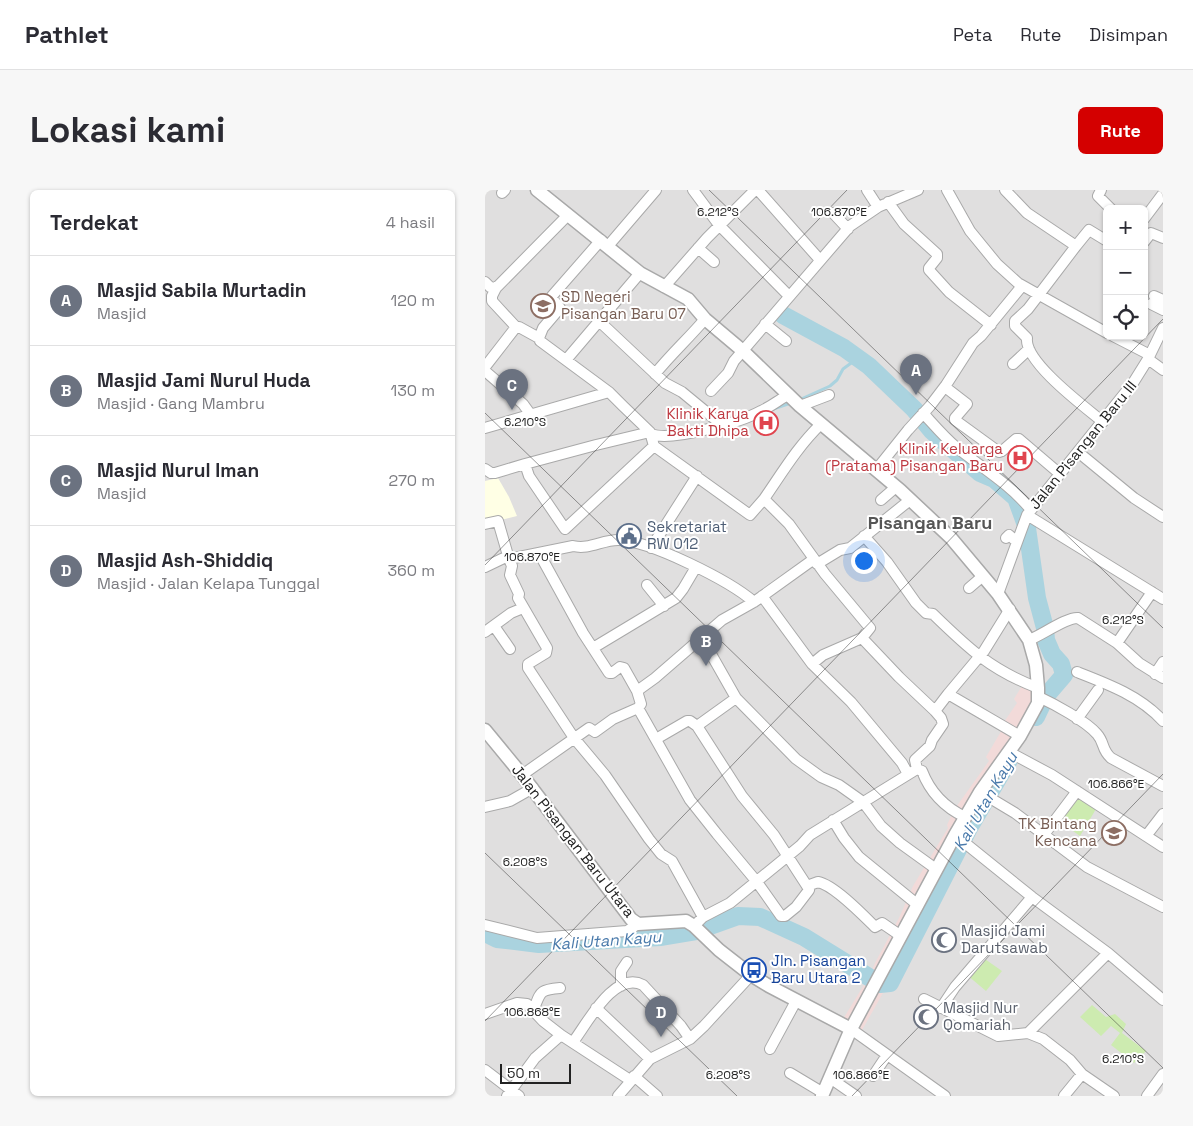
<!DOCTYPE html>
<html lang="id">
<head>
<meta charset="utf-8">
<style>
  :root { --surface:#fff; --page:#f7f7f7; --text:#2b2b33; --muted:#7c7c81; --line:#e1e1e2; --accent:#d40000 }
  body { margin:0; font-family:"Space Grotesk",sans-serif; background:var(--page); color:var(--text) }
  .controls { position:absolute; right:15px; top:15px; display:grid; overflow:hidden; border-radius:8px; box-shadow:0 1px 4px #0004 }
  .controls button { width:45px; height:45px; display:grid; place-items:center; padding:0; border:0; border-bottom:1px solid var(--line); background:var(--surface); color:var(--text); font:25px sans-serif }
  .scale { position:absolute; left:15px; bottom:12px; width:71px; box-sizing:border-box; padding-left:5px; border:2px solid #222; border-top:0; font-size:14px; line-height:18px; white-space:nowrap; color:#222; -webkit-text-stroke:4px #fff; paint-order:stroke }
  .you { position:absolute; left:378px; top:370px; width:18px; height:18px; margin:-12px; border:4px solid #fff; border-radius:50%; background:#1a73e8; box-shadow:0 0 0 8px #1a73e833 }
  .badge { display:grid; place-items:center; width:32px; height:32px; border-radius:50%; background:var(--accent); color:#fff; font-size:16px; font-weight:700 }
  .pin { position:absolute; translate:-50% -41px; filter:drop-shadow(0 1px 2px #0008) }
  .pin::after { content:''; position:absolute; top:26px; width:18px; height:15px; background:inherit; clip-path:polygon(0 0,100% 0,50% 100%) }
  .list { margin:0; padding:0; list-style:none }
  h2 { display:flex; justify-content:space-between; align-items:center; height:65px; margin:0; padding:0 20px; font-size:21px }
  h2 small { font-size:16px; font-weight:400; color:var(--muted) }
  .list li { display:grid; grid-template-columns:32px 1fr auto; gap:15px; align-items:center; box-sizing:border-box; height:90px; padding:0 20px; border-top:1px solid var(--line) }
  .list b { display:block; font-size:19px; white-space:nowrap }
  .list p { margin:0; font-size:16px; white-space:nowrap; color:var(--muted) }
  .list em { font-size:16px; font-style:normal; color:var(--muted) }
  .icon { flex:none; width:28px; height:28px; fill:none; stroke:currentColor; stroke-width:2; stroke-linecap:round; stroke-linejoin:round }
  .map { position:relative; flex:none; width:678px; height:906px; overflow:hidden; border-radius:8px }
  header { display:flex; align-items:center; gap:30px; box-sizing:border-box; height:70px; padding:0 25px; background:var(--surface); border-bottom:1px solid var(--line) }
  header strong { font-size:24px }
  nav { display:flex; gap:28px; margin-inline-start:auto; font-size:18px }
  .intro { display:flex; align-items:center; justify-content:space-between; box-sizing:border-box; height:120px; padding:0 30px }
  h1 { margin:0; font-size:35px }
  .button { padding:12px 22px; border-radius:8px; background:var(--accent); color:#fff; font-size:18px; font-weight:700 }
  main { display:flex; gap:30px; padding:0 30px }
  aside { flex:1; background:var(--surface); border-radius:8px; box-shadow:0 1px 4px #0004 }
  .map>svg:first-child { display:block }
</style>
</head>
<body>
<header>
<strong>Pathlet</strong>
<nav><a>Peta</a><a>Rute</a><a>Disimpan</a></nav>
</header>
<div class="intro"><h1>Lokasi kami</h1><a class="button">Rute</a></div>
<main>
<aside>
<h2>Terdekat<small>4 hasil</small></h2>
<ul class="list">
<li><span class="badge" style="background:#6b7280">A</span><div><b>Masjid Sabila Murtadin</b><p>Masjid</p></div><em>120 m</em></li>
<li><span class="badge" style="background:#6b7280">B</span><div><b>Masjid Jami Nurul Huda</b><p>Masjid · Gang Mambru</p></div><em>130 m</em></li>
<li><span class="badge" style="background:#6b7280">C</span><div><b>Masjid Nurul Iman</b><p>Masjid</p></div><em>270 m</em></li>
<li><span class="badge" style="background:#6b7280">D</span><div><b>Masjid Ash-Shiddiq</b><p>Masjid · Jalan Kelapa Tunggal</p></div><em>360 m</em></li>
</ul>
</aside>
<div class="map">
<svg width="678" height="906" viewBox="0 0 678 906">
  <rect width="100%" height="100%" fill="#f2efe9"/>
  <path fill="#e0dfdf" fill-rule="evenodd" d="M0,0h678v906h-678zM622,19h37v127h-37z"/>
  <path fill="#f2dad9" d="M538,494l6,2 7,12 -23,54 -44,76 -67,131 -41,73 -21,-8 30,-49 5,-12 24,-45 14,-32 35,-58 -1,-3 7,-15 35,-49 -3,-4 17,-29 1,-6 13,-19 -3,-4z"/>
  <path fill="#ffffe5" d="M13,288l11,19 8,19 -32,8v-43z"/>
  <path fill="#cdebb0" d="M591,607l20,12 -16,27 -21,-15z
    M497,767l20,14 -16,20 -19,-16z
    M607,815l14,12 9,-3 11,10 -4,9 24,18 -12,12 -23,-18 9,-12 -9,-7 -10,10 -21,-19z"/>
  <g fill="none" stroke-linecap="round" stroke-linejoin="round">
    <path stroke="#aad3df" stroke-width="3" d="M314,210l31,-14 7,-6 6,-11 15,-11
      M288,219l18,-6"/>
    <path stroke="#aad3df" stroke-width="18" d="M298,125l61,33 25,18 45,43 18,22 48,42 14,6 22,19 11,30 10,70 8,30 1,12 6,14 9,10 3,11 -18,21 -10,21
      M0,743l12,6 42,5 121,-7 36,-6 42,-15 22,1 44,20 76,47 10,-1 79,-155 40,-68"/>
    <defs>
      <path id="minor" d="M208,0l26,35 70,71
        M273,0l62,70
        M382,0l11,17
        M462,0l23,41 27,33 21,19 89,50
        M520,0l22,23 49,33 -48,63 -13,12v5l12,12c-3,24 58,69 76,84
        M616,0l-3,6 13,13
        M17,3l3,-3
        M403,12l16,22 33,30v4l-8,10v2l20,22 42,33
        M348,23l15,16
        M659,29l18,-24
        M116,50l-49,56v2l8,10 -17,20 -4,10 1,3 69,51 14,14 27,26 4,14 96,69 14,-16
        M659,52l7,-9 12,5
        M123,56l48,-56
        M591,56l13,-16 18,11
        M213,58l16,14
        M0,92l5,5 6,1 72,-73
        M179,97l43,-49 48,-48
        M11,98l-4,8v5l24,26
        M669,106l9,4
        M666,114l12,6
        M114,131l66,62 17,9 40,33
        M280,134l21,17
        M628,146l37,19
        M663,169l15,11
        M81,170l74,-87
        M528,174l16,-15
        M0,177l31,-40h3l20,11
        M0,181l38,33 8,11
        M170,184c16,-20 34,-36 50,-55
        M460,197l22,17 -12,14v2l44,32 3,-1 14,-12h3l41,35
        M226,201l17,-18 6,-12 116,-135 28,-19 40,-17
        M315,216l29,-11
        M438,223c11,12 21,24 33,34 26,21 54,37 75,63
        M336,234c-23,22 -39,49 -57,75l25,25 36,50 45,54 -8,10 37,39 36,34 13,-17 72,42
        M0,238l124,-36
        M165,242l-54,13 -71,19 4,12 36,53 89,-83
        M166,244c20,8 90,-12 110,-23 9,-4 18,-11 27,-16
        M593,262l56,46 29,19
        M0,279l6,4h4l30,-9
        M391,280l32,-40 22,-24 16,-21 27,-42 8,-7 41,-50
        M396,310l15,-13
        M542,325l136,84
        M0,334l13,-3 11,38
        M379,346l23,26 29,41 10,10 7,1c36,35 58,56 105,74
        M521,348l3,-3 8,7
        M166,358l46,-72
        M54,363l44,80 26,40h3l8,-6 4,1 13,23 4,13 -3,4 52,92 27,34 40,48 24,34h4l11,-9 13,-17 -2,-4
        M332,374l23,-14 10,-2 60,-48
        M0,377l23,-11
        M162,395l17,21
        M484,398l14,-12
        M513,404l29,-79 106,-132 15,-24 15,-31
        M277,406l50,68 39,38 51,61 6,11
        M9,436l16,23
        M0,442l26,-19 12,-5
        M213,450l13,14 25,44 -39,28 45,70 32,39 33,51 11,-4c16,3 45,33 57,45l7,-4 19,13
        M544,450c13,-5 38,-23 49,-22l39,25 22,20 24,15
        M632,453l35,-51
        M108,458l83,-50 7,-9 13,-22
        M327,474l11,-9 39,-17
        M592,482c31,12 63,24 86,49
        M670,484l8,-12
        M152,501l18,-13 67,-58 32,-18 60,-43
        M463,504l36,-43 26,-42
        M552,506c17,8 49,25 60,38 8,9 4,15 14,24l52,28
        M251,508l60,61 25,18 18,8 24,17 18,24 19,17 36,26
        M592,529l21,-29
        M171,549l31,-18h3l7,5
        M524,562l43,23 111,72
        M432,579l-2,-9 15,-14 2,-6 11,-16 -2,-6 -6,-7
        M37,585l67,-47 6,4 18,-13 25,-11
        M495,602l35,21 72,54 76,40
        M0,617l25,-6 23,-13
        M348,630l11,18 15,19 59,48
        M470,645l77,62 76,56 55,47
        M558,646l34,-45
        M661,646l17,-22
        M218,727l-31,-56 -11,-7 -12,-15 -44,-64 -31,-37 -46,-70v-4l18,-11 1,-5 -29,-50 1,-4 -9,-19 2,-9 -3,-7 64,-13c16,4 29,-6 45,-6 31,0 112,41 136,62
        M213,732l5,-5 27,-14 70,-57 10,-11 107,-66 5,2c8,21 22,36 43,46
        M0,735l52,13 90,-7 11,-7
        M136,796v-15l6,-9
        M439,809l74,37 30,-3 15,6 27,21 12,14 32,22
        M111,818l54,51
        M456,818l14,-21 77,-90
        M48,821c8,-19 5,-21 27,-23
        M0,824l32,-11 10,1 16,17 18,14 69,45
        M366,839l94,67
        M543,843l80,-80
        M88,852c14,-18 41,-72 70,-57l38,41 9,13
        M285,859l26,-48
        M0,880l34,26
        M305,883l30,18
        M149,886l23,20
        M388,886l14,-21
        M345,888l26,18
        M22,906l28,-38 26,-23
        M133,906l32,-37 40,-20 14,-13 47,-51
        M579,906l18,-22
        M662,906l16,-22"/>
      <path id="tertiary" d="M52,0l103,83 48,26 17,20 38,32 57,55 100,84 51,48 47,56 31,46 7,25 2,23v15l-18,33 -40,56 -25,43 -104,194 -29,67
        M0,540l37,45 109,144 7,5 48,-3 8,5 25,24 32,25 18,11 82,43"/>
    </defs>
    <use href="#minor" stroke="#a9a9a9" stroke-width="12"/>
    <use href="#tertiary" stroke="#a9a9a9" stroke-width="15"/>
    <use href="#minor" stroke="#fff" stroke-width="10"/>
    <use href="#tertiary" stroke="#fff" stroke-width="12"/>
  </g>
  <path fill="none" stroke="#222" stroke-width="1" stroke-opacity="0.45" d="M224,0l454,438M0,223l678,655M0,375l362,-375M0,663l252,243M0,831l678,-702M367,906l311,-322"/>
  <defs>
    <symbol id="school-ring" viewBox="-11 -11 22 22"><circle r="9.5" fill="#fff" stroke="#8d6e63" stroke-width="1.5"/><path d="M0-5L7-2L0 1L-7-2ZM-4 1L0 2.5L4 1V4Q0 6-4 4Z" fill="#8d6e63"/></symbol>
    <symbol id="hospital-ring" viewBox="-11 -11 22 22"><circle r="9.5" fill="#fff" stroke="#e0444e" stroke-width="1.5"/><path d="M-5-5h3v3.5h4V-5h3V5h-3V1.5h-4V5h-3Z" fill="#e0444e"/></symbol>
    <symbol id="civic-ring" viewBox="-11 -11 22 22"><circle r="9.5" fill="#fff" stroke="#5c6f8a" stroke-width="1.5"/><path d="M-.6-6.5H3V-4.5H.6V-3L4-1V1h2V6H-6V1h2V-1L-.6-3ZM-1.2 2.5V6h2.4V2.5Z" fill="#5c6f8a"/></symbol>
    <symbol id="mosque-ring" viewBox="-11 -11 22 22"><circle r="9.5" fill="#fff" stroke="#6b7280" stroke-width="1.5"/><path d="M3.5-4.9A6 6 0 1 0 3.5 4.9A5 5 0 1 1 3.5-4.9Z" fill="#6b7280"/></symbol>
    <symbol id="bus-ring" viewBox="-11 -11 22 22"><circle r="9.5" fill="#fff" stroke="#1a4fb4" stroke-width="1.5"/><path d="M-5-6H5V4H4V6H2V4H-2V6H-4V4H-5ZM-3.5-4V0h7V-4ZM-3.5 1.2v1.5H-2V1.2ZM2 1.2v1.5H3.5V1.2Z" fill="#1a4fb4"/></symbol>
  </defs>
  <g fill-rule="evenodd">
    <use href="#school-ring" x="44" y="102" width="28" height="28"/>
    <use href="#hospital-ring" x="267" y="219" width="28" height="28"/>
    <use href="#hospital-ring" x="521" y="254" width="28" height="28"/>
    <use href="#civic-ring" x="130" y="332" width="28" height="28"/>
    <use href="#school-ring" x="615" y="629" width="28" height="28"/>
    <use href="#mosque-ring" x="445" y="736" width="28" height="28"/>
    <use href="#bus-ring" x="255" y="766" width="28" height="28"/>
    <use href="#mosque-ring" x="427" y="813" width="28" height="28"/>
  </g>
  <g text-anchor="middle" stroke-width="4" stroke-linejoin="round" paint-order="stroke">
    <g font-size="15" fill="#785e54" stroke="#fff" text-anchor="start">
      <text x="76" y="112">SD Negeri<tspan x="76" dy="17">Pisangan Baru 07</tspan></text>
      <text x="612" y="639" text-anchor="end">TK Bintang<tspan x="612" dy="17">Kencana</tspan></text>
    </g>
    <g font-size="15" fill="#be3a42" stroke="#fff" text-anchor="end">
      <text x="264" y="229">Klinik Karya<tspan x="264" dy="17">Bakti Dhipa</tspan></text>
      <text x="518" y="264">Klinik Keluarga<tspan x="518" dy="17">(Pratama) Pisangan Baru</tspan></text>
    </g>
    <g font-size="15" fill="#222" stroke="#fff">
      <text transform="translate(598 255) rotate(-51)" y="5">Jalan Pisangan Baru III</text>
      <text transform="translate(88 651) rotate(52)" y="5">Jalan Pisangan Baru Utara</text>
    </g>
    <g font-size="15" fill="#4e5e75" stroke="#fff" text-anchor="start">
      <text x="162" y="342">Sekretariat<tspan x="162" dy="17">RW 012</tspan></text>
    </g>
    <g font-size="15" fill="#5b616d" stroke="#fff" text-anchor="start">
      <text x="476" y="746">Masjid Jami<tspan x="476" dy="17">Darutsawab</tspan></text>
      <text x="458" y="823">Masjid Nur<tspan x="458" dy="17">Qomariah</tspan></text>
    </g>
    <g font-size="15" fill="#164399" stroke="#fff" text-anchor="start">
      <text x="286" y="776">Jln. Pisangan<tspan x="286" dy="17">Baru Utara 2</tspan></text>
    </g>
    <g font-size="16" font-style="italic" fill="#4a7aab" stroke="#fff">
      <text transform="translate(500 611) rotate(-60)" y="6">Kali Utan Kayu</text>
      <text transform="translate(121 750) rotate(-4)" y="6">Kali Utan Kayu</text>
    </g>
    <g font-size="18" font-weight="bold" fill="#555" stroke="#fff">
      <text x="445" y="339">Pisangan Baru</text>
    </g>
  </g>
  <g font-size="12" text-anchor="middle" fill="#222" stroke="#fff" stroke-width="4" stroke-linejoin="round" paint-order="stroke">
    <text x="233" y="26">6.212°S</text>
    <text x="354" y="26">106.870°E</text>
    <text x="40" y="236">6.210°S</text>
    <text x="47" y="371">106.870°E</text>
    <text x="638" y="434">6.212°S</text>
    <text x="631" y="598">106.866°E</text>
    <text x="40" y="676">6.208°S</text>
    <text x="47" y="826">106.868°E</text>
    <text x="638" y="873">6.210°S</text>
    <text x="376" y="889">106.866°E</text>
    <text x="243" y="889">6.208°S</text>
  </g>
</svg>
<div class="controls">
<button>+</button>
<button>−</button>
<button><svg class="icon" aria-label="locate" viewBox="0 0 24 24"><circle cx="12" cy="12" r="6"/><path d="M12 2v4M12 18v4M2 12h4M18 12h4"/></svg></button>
</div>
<div class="scale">50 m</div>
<div class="you"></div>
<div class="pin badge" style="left:431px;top:205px;background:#6b7280">A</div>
<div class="pin badge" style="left:221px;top:476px;background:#6b7280">B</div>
<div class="pin badge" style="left:27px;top:220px;background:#6b7280">C</div>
<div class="pin badge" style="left:176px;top:847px;background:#6b7280">D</div>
</div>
</main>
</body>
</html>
